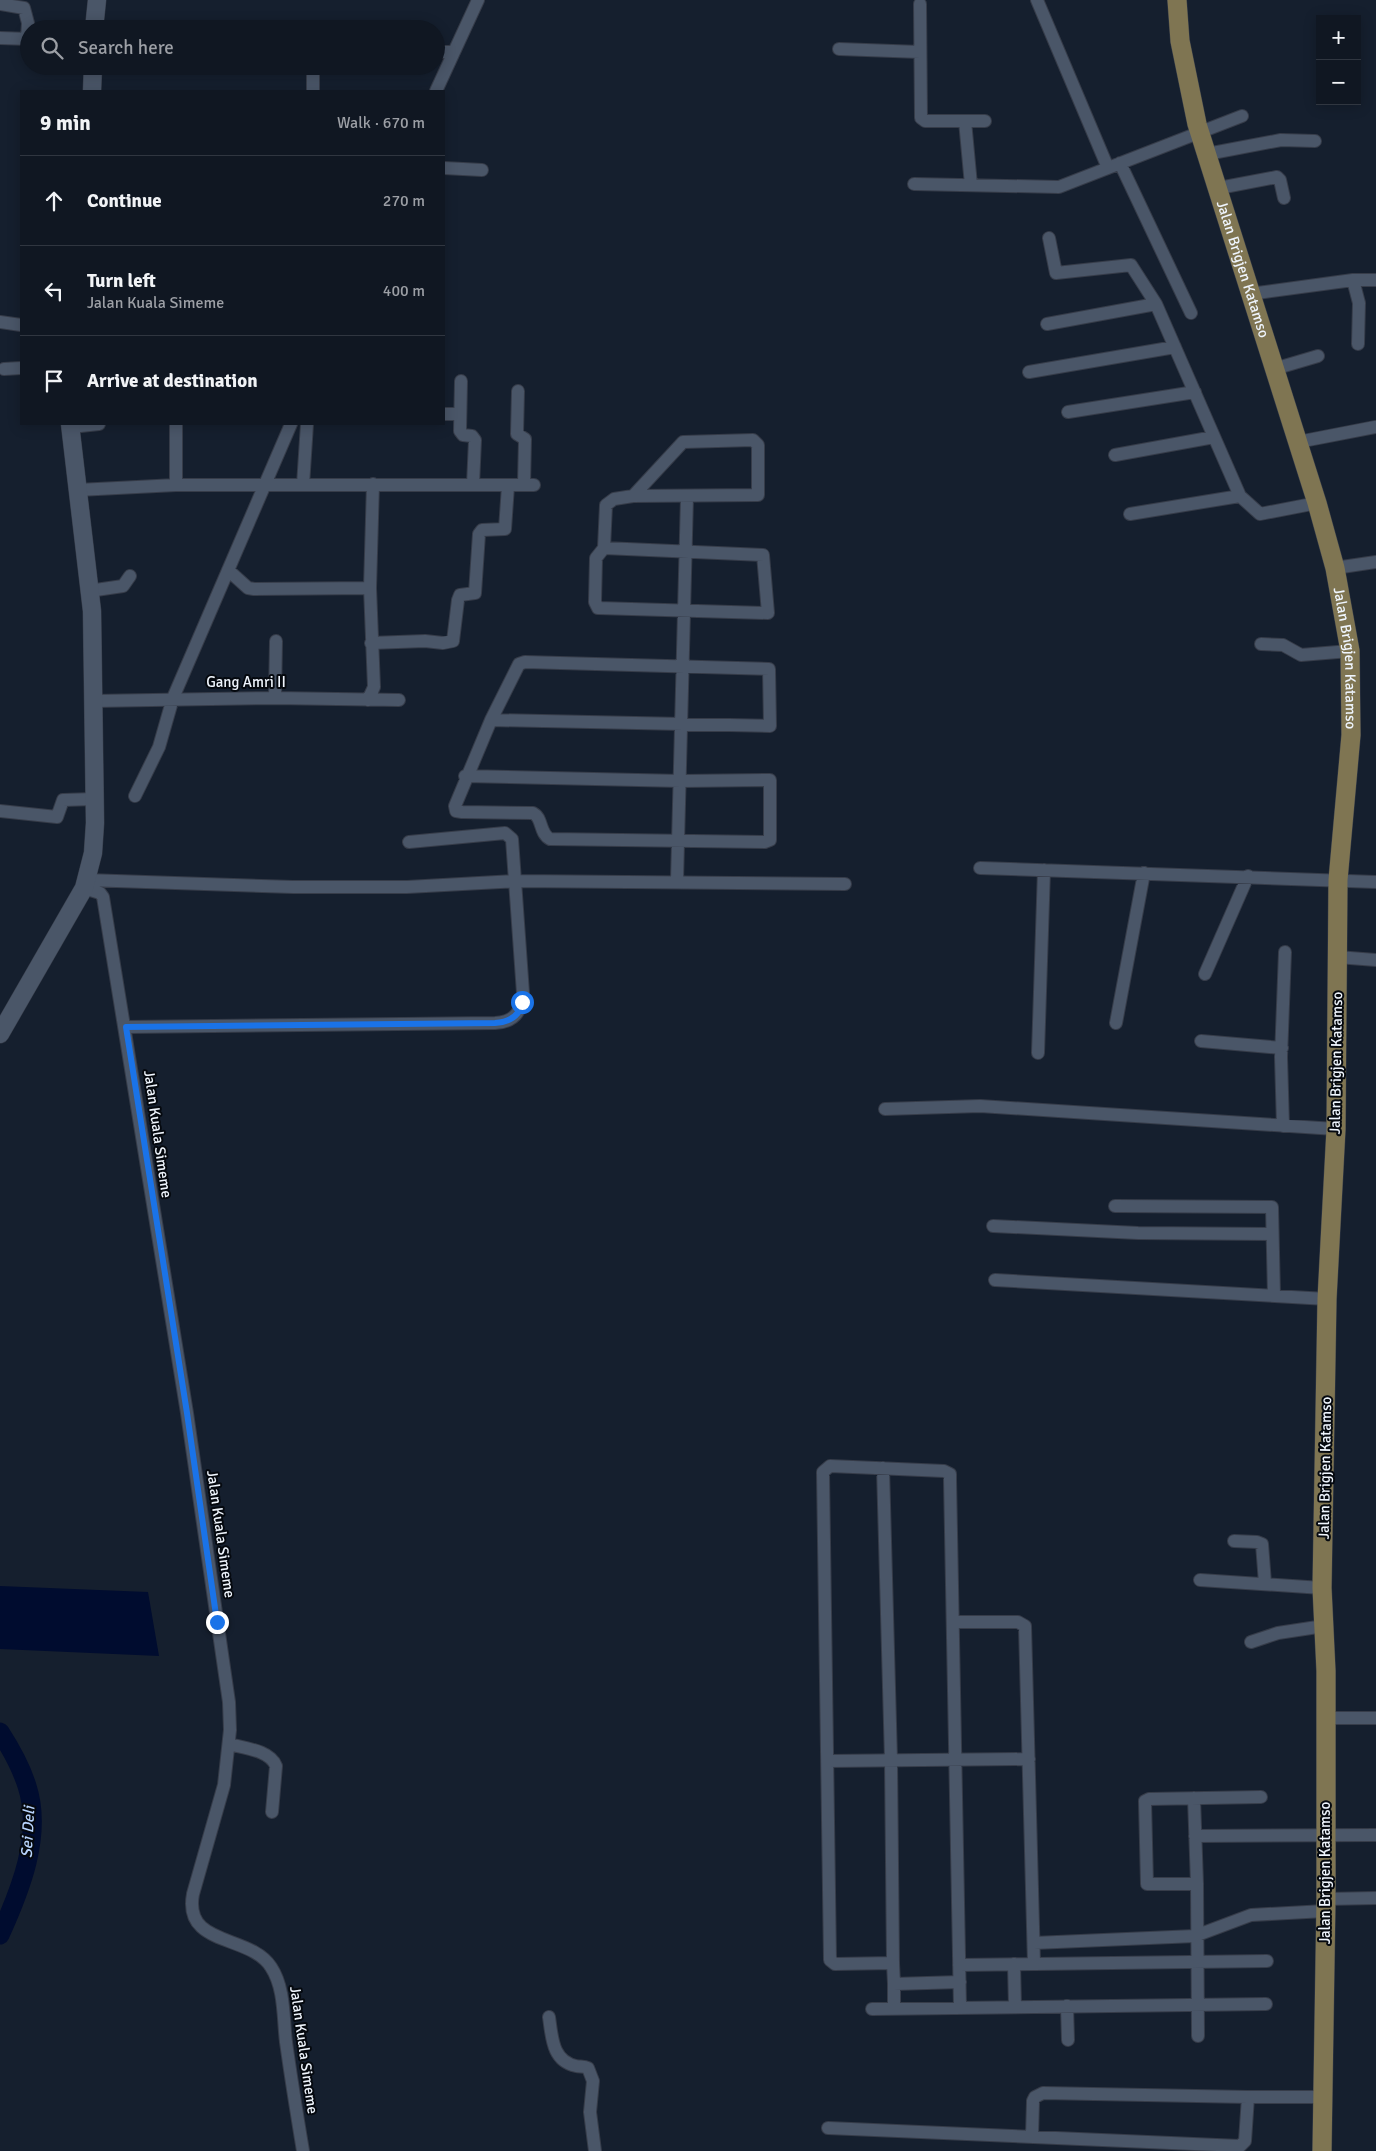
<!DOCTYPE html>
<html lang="en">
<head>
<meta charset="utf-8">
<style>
  :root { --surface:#101722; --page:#1e242f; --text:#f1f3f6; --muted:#9c9fa5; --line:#303640 }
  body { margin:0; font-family:Signika,sans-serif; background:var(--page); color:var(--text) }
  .controls { position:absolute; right:15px; top:15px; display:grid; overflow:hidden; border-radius:0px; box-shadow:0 2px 12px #0003 }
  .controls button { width:45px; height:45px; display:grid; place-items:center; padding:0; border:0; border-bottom:1px solid var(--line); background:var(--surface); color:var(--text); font:25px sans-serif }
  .stop { position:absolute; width:15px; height:15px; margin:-11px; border:4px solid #1a73e8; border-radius:50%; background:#fff }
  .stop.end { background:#1a73e8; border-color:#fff; box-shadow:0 1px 5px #0008 }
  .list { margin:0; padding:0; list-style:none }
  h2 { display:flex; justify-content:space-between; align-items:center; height:65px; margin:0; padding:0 20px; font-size:21px }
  h2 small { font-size:16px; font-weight:400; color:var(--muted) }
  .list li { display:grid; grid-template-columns:32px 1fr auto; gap:15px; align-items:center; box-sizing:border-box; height:90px; padding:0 20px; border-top:1px solid var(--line) }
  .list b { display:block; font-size:19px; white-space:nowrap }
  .list p { margin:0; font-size:16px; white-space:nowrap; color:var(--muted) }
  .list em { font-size:16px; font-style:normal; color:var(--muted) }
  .icon { flex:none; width:28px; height:28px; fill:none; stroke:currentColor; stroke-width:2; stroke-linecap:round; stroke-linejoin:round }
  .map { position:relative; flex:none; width:1376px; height:2151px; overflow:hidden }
  .search { position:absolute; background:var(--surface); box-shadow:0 2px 12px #0003; left:20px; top:20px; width:425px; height:55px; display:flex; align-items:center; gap:12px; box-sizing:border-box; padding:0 18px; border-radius:28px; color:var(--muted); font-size:19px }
  .panel { position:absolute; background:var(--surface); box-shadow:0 2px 12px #0003; left:20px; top:90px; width:425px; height:335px; border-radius:0px }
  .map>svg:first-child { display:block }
</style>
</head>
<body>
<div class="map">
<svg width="1376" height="2151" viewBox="0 0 1376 2151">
  <rect width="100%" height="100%" fill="#151f2e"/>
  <path fill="#000c2f" d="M0,1586l148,6 11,64 -159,-7z"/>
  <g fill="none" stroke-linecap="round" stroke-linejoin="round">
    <path stroke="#000c2f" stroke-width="19" d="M0,1732c11,17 21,35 27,54 16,49 -7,105 -27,149"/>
    <defs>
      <path id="street" d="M1037,0l71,168
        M0,4l24,4 4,15 -1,16
        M920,4l1,114 4,3h40l6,64
        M0,38l29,1
        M839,49l81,3
        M436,52h18
        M313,91v-25
        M436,91l42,-91
        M965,121h20
        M1207,154l74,-14 34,1
        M1120,163l71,150
        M444,168l38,2
        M914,184l145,3 183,-71
        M1219,188l58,-11 3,3 4,18
        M1049,238l7,35 75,-8 25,39 84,192 20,18 57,-11
        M1353,280l6,23 -1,41
        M1250,294l103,-14h23
        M0,322l21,3
        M1047,324l109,-20
        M4,369l17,-1
        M1274,369l44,-13
        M1029,372l146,-25
        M461,381l-1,50 3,4 9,1 3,4 -2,45
        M518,391l-1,43 8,5 -1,46
        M1068,412l127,-20
        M444,414h16
        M176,424v61
        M71,427l28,-3
        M1298,442l77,-15
        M1115,455l99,-18
        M303,485l4,-61
        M78,490l98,-5h358
        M1130,514l110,-18
        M604,548l-8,10 -1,44 3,6 170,5 -5,-58 -159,-7 2,-43 8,-6 19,-3 125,-1v-50l-5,-5 -70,2 -50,54
        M1335,568l41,-6
        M228,570l20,18 6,1 116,-1
        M89,591l34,-5 7,-10
        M371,643l54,-2 18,2 10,-2 5,-41 2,-5 15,-2 4,-59 3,-4 23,-1 3,-43
        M1261,644l22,1 18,10 49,-4
        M275,698l1,-57
        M368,700l6,-13 -4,-99 3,-104
        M93,701l182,-3 124,2
        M465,776l216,5 89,-1v60l-5,2 -215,-3c-11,-6 -7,-21 -17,-26l-71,-1 -6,-1 -1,-5 36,-86 28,-56 6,-2 244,7 1,57 -279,-6
        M135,796l24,-49 14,-49 118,-274
        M0,811l57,6 6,-17 31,-1
        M980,868l396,14
        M87,880l206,7h114l110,-6 328,3
        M677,881l10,-384
        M84,888l16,5 3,4 84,516 42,289 1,28 -6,55 -31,109c-10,53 57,40 78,73 14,21 12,51 15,75 5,36 11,73 17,109
        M1337,957l39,3
        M1205,974l43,-98
        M1116,1023l28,-150
        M126,1027l369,-4c19,-1 27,-11 28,-30l-11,-154 -7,-6 -96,9
        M1201,1041l81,7
        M1038,1053l6,-183
        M885,1109l95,-3 356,23
        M1283,1126l-2,-69 4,-105
        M1115,1206l157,1 2,89
        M993,1226l145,7 134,1
        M995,1280l332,19
        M883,1468l8,292 2,203
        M1234,1541l23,1 5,2 3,39
        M1200,1580l122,8
        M953,1622h65l7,4 9,338
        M1251,1642l27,-9 46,-7
        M1326,1718h50
        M229,1744c14,4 41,6 47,22l-4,46
        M828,1761l201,-2
        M1194,1798l3,86h-50l-2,-83 4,-2 112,-2
        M1195,1836l181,-1
        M1197,1884l1,152
        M1326,1899l50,-1
        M1034,1943l161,-7 56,-21 74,-4
        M1014,1964l1,43
        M959,1965l308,-4
        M960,1982l-66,2 -1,-21 -58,1 -5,-4 -7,-488 7,-6 114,5 6,3v5l10,529
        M894,1984v25
        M1067,2006l1,34
        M872,2009l394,-5
        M549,2017c3,20 3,44 27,49 4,1 8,0 12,2l5,13 -3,31 5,39
        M828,2128l412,18 5,-5 3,-44h75
        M1032,2137l1,-36 2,-4 8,-4 205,4"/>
      <path id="secondary" d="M94,29l3,-29
        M92,91l1,-25
        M0,1034l84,-146 9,-35 2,-30 -3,-212 -22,-187"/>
      <g id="primary">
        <path id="s1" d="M1177,0l3,41 17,83 120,379 18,65 15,83 1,84 -13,145 -2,249 -9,170 -5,289 4,83v228l-4,252"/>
      </g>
    </defs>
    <use href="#street" stroke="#363c49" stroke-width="14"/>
    <use href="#secondary" stroke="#363c49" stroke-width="19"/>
    <use href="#primary" stroke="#363c49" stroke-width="20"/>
    <use href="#street" stroke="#4a5668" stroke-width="12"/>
    <use href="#secondary" stroke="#4a5668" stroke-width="18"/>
    <use href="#primary" stroke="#7f7552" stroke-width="19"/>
  </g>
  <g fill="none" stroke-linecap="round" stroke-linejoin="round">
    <path stroke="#1a73e8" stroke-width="6" d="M217,1622l-30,-209 -61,-386 369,-4c14,-1 25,-7 27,-21"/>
  </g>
  <g text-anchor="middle" stroke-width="4" stroke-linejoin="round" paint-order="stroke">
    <g font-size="15" fill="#eff5fd" stroke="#05090f">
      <text dy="5" stroke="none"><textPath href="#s1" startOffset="278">Jalan Brigjen Katamso</textPath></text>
      <text dy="5" stroke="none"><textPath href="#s1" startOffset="682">Jalan Brigjen Katamso</textPath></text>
      <text x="246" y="687">Gang Amri II</text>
      <text transform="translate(1336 1063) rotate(-89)" y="5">Jalan Brigjen Katamso</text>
      <text transform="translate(158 1134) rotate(82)" y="5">Jalan Kuala Simeme</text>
      <text transform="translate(1325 1468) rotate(-89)" y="5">Jalan Brigjen Katamso</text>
      <text transform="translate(221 1534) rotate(82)" y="5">Jalan Kuala Simeme</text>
      <text transform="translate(1325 1873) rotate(-90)" y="5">Jalan Brigjen Katamso</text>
      <text transform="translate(304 2050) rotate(82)" y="5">Jalan Kuala Simeme</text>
    </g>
    <g font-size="16" font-style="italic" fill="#b7d3fc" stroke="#05090f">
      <text transform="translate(27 1832) rotate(-87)" y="6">Sei Deli</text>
    </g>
  </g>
</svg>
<div class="controls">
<button>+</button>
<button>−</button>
</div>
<div class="stop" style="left:522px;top:1002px"></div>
<div class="stop end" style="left:217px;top:1622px"></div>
<div class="search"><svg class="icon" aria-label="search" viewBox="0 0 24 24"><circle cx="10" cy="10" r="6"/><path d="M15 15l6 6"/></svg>Search here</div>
<section class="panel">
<h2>9 min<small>Walk · 670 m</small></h2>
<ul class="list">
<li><svg class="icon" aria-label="ahead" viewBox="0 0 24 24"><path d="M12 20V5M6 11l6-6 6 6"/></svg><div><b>Continue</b></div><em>270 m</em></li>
<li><svg class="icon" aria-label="left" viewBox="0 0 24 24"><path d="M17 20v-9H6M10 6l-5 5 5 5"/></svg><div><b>Turn left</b><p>Jalan Kuala Simeme</p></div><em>400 m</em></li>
<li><svg class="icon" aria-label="arrive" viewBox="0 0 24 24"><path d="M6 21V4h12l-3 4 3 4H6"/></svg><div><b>Arrive at destination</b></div></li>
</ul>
</section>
</div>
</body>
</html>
